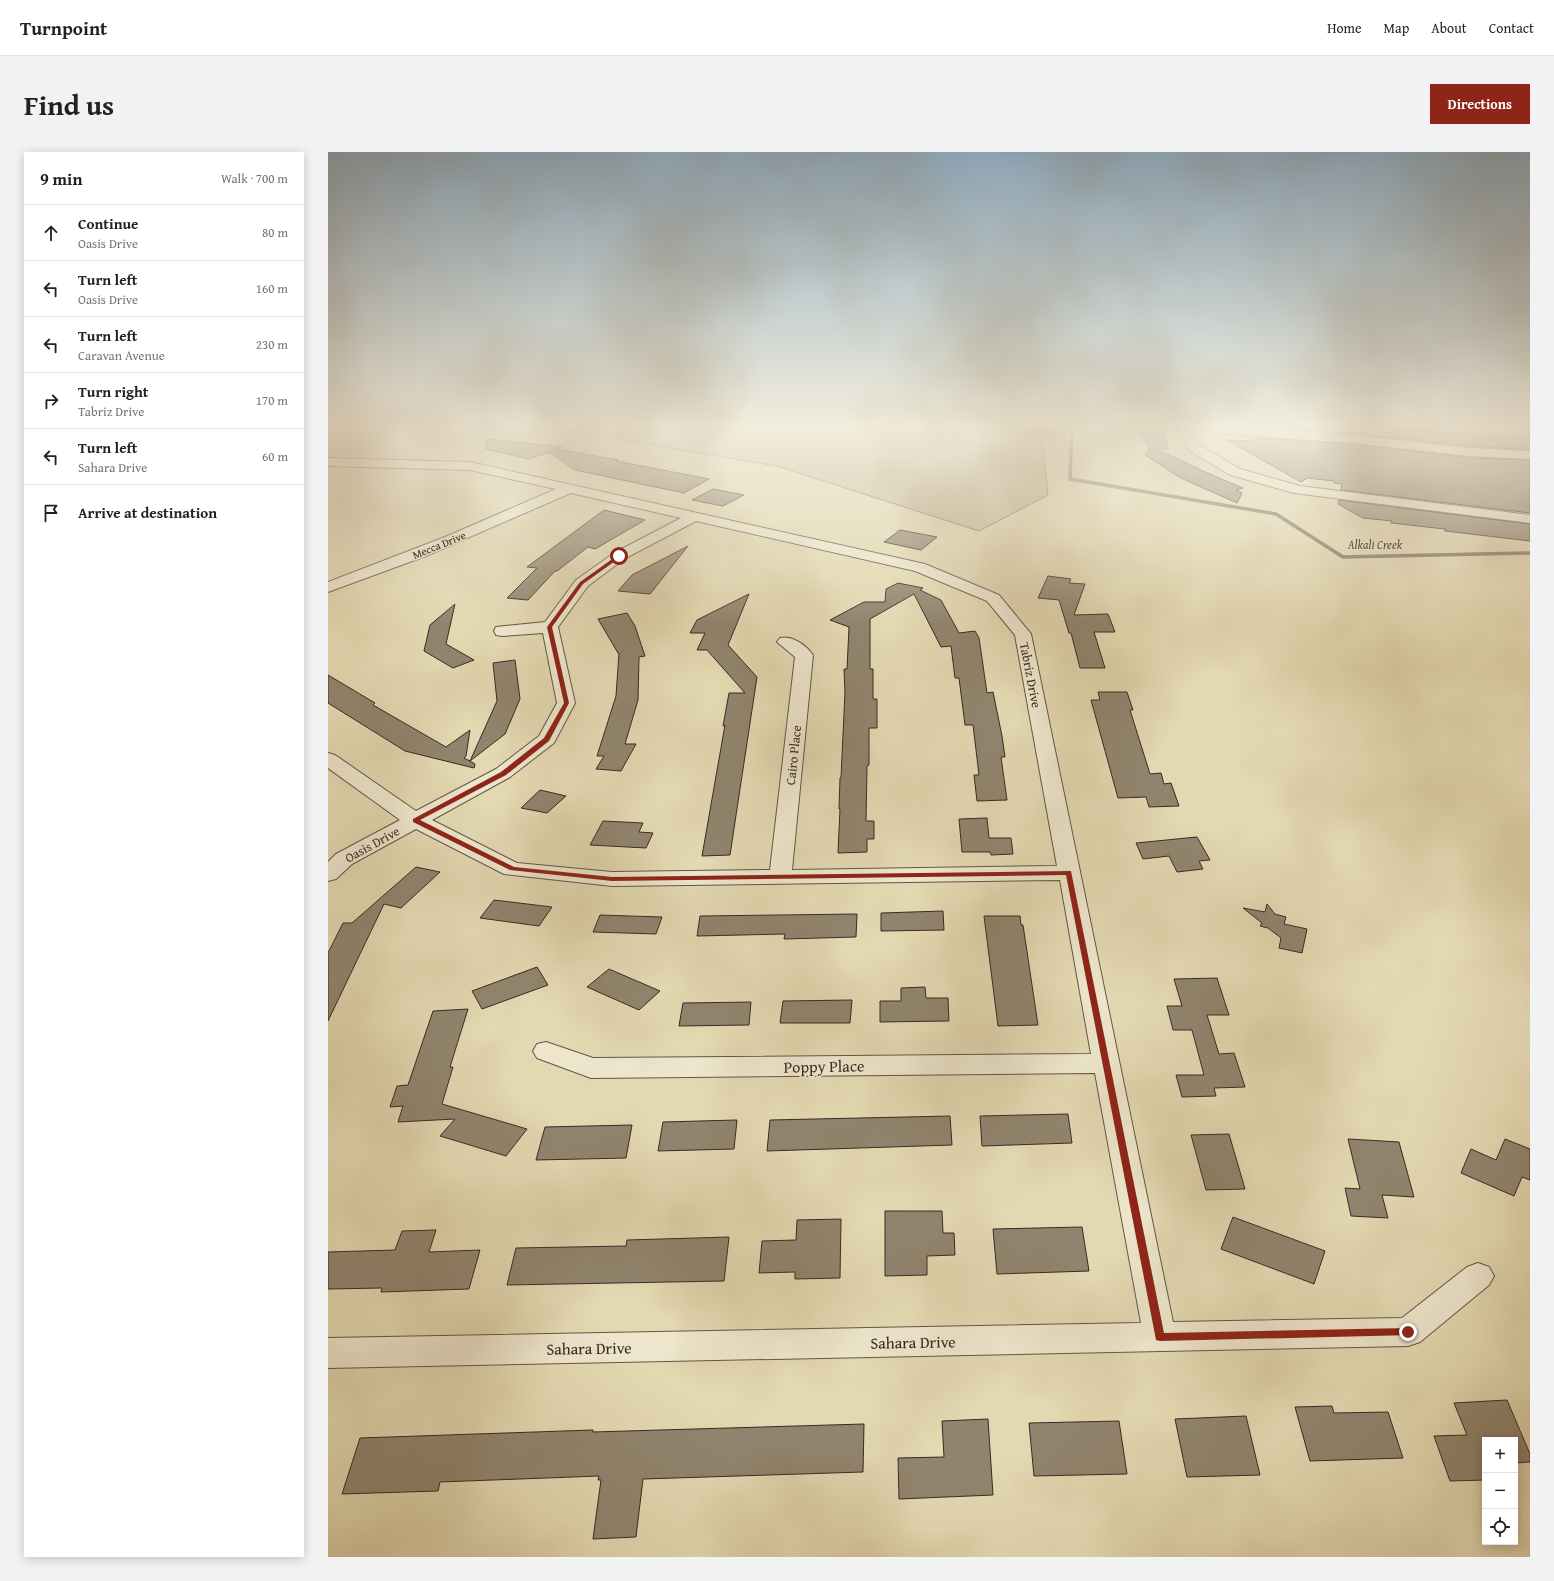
<!DOCTYPE html>
<html lang="en">
<head>
<meta charset="utf-8">
<style>
  :root { --surface:#fff; --page:#f2f2f2; --text:#222; --muted:#767676; --line:#e0e0e0; --accent:#8f2418 }
  body { margin:0; font-family:"Gentium Book Plus",serif; background:var(--page); color:var(--text) }
  .controls { position:absolute; right:12px; bottom:12px; display:grid; overflow:hidden; border-radius:0px; box-shadow:0 2px 10px #0003 }
  .controls button { width:36px; height:36px; display:grid; place-items:center; padding:0; border:0; border-bottom:1px solid var(--line); background:var(--surface); color:var(--text); font:20px sans-serif }
  .stop { position:absolute; width:12px; height:12px; margin:-9px; border:3px solid #8f2418; border-radius:50%; background:#fff }
  .stop.end { background:#8f2418; border-color:#fff; box-shadow:0 1px 4px #0008 }
  .list { margin:0; padding:0; list-style:none }
  h2 { display:flex; justify-content:space-between; align-items:center; height:52px; margin:0; padding:0 16px; font-size:17px }
  h2 small { font-size:13px; font-weight:400; color:var(--muted) }
  .list li { display:grid; grid-template-columns:26px 1fr auto; gap:12px; align-items:center; box-sizing:border-box; height:56px; padding:0 16px; border-top:1px solid var(--line) }
  .list b { display:block; font-size:15px; white-space:nowrap }
  .list p { margin:0; font-size:13px; white-space:nowrap; color:var(--muted) }
  .list em { font-size:13px; font-style:normal; color:var(--muted) }
  .icon { flex:none; width:22px; height:22px; fill:none; stroke:currentColor; stroke-width:2; stroke-linecap:round; stroke-linejoin:round }
  .map { position:relative; flex:none; width:1202px; height:1405px; overflow:hidden; border-radius:0px }
  header { display:flex; align-items:center; gap:24px; box-sizing:border-box; height:56px; padding:0 20px; background:var(--surface); border-bottom:1px solid var(--line) }
  header strong { font-size:19px }
  nav { display:flex; gap:22px; margin-inline-start:auto; font-size:14px }
  .intro { display:flex; align-items:center; justify-content:space-between; box-sizing:border-box; height:96px; padding:0 24px }
  h1 { margin:0; font-size:28px }
  .button { padding:10px 18px; border-radius:0px; background:var(--accent); color:#fff; font-size:14px; font-weight:700 }
  main { display:flex; gap:24px; padding:0 24px }
  aside { flex:1; background:var(--surface); border-radius:0px; box-shadow:0 2px 10px #0003 }
  .map>svg:first-child { display:block }
</style>
</head>
<body>
<header>
<strong>Turnpoint</strong>
<nav><a>Home</a><a>Map</a><a>About</a><a>Contact</a></nav>
</header>
<div class="intro"><h1>Find us</h1><a class="button">Directions</a></div>
<main>
<aside>
<h2>9 min<small>Walk · 700 m</small></h2>
<ul class="list">
<li><svg class="icon" aria-label="ahead" viewBox="0 0 24 24"><path d="M12 20V5M6 11l6-6 6 6"/></svg><div><b>Continue</b><p>Oasis Drive</p></div><em>80 m</em></li>
<li><svg class="icon" aria-label="left" viewBox="0 0 24 24"><path d="M17 20v-9H6M10 6l-5 5 5 5"/></svg><div><b>Turn left</b><p>Oasis Drive</p></div><em>160 m</em></li>
<li><svg class="icon" aria-label="left" viewBox="0 0 24 24"><path d="M17 20v-9H6M10 6l-5 5 5 5"/></svg><div><b>Turn left</b><p>Caravan Avenue</p></div><em>230 m</em></li>
<li><svg class="icon" aria-label="right" viewBox="0 0 24 24"><path d="M7 20v-9h11M14 6l5 5-5 5"/></svg><div><b>Turn right</b><p>Tabriz Drive</p></div><em>170 m</em></li>
<li><svg class="icon" aria-label="left" viewBox="0 0 24 24"><path d="M17 20v-9H6M10 6l-5 5 5 5"/></svg><div><b>Turn left</b><p>Sahara Drive</p></div><em>60 m</em></li>
<li><svg class="icon" aria-label="arrive" viewBox="0 0 24 24"><path d="M6 21V4h12l-3 4 3 4H6"/></svg><div><b>Arrive at destination</b></div></li>
</ul>
</aside>
<div class="map">
<svg width="1202" height="1405" viewBox="0 0 1202 1405">
  <rect width="100%" height="100%" fill="#e3d8b1"/>
  <filter id="stains"><feTurbulence type="fractalNoise" baseFrequency=".005" numOctaves="4"/><feColorMatrix values="0 0 0 0 .2 0 0 0 0 .09 0 0 0 0 .02 0 0 0 .5 -.17"/></filter>
  <radialGradient id="worn" r=".72"><stop offset=".6" stop-color="#630" stop-opacity="0"/><stop offset="1" stop-color="#630" stop-opacity=".3"/></radialGradient>
  <path fill="#c6ba99" stroke="#7f725f" d="M215,275h498l7,68 -69,36 -202,-65z"/>
  <g fill="none" stroke-linecap="round" stroke-linejoin="round">
    <path stroke="#7c6f5c" stroke-width="3.5" d="M744,275l-2,52 206,35 67,43 187,-4"/>
  </g>
  <path fill="#91846e" stroke="#382a25" d="M810,275h22l9,22h-13l58,27 29,12 -7,2 6,3 -5,10 -56,-25 -36,-23 4,-7z
    M931,275h139l56,6 76,2v15l-60,-4 -117,-12z
    M928,286l97,6 117,14 60,2v53l-189,-23 1,-6 -8,-1v-2l-27,-3 -6,4 -74,-42 29,1z
    M160,287l74,8 -6,2 62,11 -2,1 93,18 -25,14 -109,-23 -26,-18 -20,7 -43,-10z
    M385,337l31,6 -21,11 -31,-6z
    M1011,348l191,24v17l-85,-10v-2l-54,-6 1,-2 -29,-3 -25,-14z
    M276,358l41,10 -50,29 -7,-2 -31,24h-2l-27,29 -21,-2 30,-30 -10,-1z
    M572,378l37,7 -16,13 -37,-8z
    M360,394l-38,48 -32,-3 14,-16z
    M720,424l23,3 -2,4 16,1 -11,31 34,-1 7,18h-21l11,36h-25l-9,-35h-2l-10,-33 -21,-2z
    M570,431l25,5 -3,2 21,10 18,33 16,-2 4,7 8,55 6,-1 9,44 3,21h-4l6,43 -30,1 -3,-26h5l-6,-50h-8l-6,-47h-4l-4,-32 -10,1 -27,-53 -44,25v50h3v30h4v29h-8v37l-2,1 -1,55h8v18h-7v13l-29,1 2,-44h-1l1,-31h1l4,-86 -1,-23h3l2,-42 -19,-7 34,-18h21l1,-13z
    M421,442l-21,51 29,32 -27,178 -28,1 23,-131 -2,1 6,-33h16l-38,-43h-10l8,-17h-15l7,-13z
    M127,452l-9,40 28,16 -21,8 -29,-17 6,-26z
    M299,461l8,13 10,30 -6,1 -1,43 -13,44h11l-15,27 -25,-2 8,-13h-7l19,-60 3,-43h-1l-20,-34z
    M187,508l5,39 -15,35 -35,27 5,3 -1,4 -69,-17 -77,-48v-28l47,28 -2,2 73,42 24,-17 -4,26 -2,2 6,3 27,-60 -4,-38z
    M770,540h29l6,18h-3l20,64 11,-1 3,11 7,-1 8,23 -30,1 -3,-10 -28,1 -27,-98h9z
    M212,638l26,6 -19,17 -26,-5z
    M659,666l2,20h22l2,16 -22,1 -1,-3h-28l-3,-33z
    M275,669l40,2 -4,9 14,1 -7,15 -56,-3z
    M869,685l13,23 -11,1 4,8 -26,3 -8,-16 -26,3 -7,-16z
    M88,715l24,5 -39,36 -17,-4 -56,117v-68l15,-30h9z
    M166,748l58,7 -13,19 -59,-8z
    M939,752l8,10 11,3 -2,7 23,5 -5,24 -23,-5 2,-10 -13,-10 -8,-2 2,-3 -19,-15 22,4z
    M615,759l1,19 -63,1v-18z
    M529,762l-1,23 -72,2 1,-5 -88,2 3,-20z
    M272,763l62,2 -6,17 -63,-2z
    M656,764h36l1,9h2l15,100 -40,1z
    M209,815l11,18 -66,24 -10,-18z
    M281,817l51,22 -21,19 -52,-23z
    M889,826l12,37h-22l12,39 15,-1 11,34 -31,1 2,8 -34,1 -6,-22h28l-12,-45h-19l-6,-24h15l-8,-27z
    M597,835l1,11h22l1,23 -69,1v-21h21v-13z
    M524,848l-2,23h-70l3,-22z
    M423,850l-2,23 -70,1 4,-23z
    M140,857l-18,58h3l-11,37 85,25 -21,27 -66,-20 15,-17 -57,3 5,-16 -13,1 7,-21 11,-1 25,-74z
    M740,962l4,29 -90,3 -2,-30z
    M622,964l2,29 -185,6 3,-31z
    M409,968l-3,29 -76,2 5,-29z
    M304,973l-6,33 -90,2 9,-33z
    M901,982l16,55 -39,1 -15,-55z
    M1020,987l51,3 15,55 -32,-2 6,23 -37,-2 -6,-28 15,1z
    M1177,987l25,10v31l-8,-3 -8,19 -53,-23 10,-24 25,11z
    M557,1059h57l1,22h11l1,22 -28,1v19l-42,1z
    M905,1065l92,34 -11,33 -93,-35z
    M513,1067l-1,59 -45,1v-7l-36,1 3,-32 34,-1 1,-20z
    M754,1075l7,44 -92,3 -4,-45z
    M108,1078l-7,22 51,-2 -11,39 -88,3 1,-4 -54,1v-37l67,-2 7,-19z
    M401,1085l-5,44 -217,4 9,-37 110,-2 1,-6z
    M1179,1248l23,54v8l-15,1v-23h-30v40l-35,1 -16,-45 33,-1 -13,-32z
    M1004,1254l2,7 54,-1 15,46 -93,3 -15,-54z
    M918,1264l14,59 -73,2 -12,-58z
    M660,1267l5,76 -94,4 -1,-41 46,-1 -2,-36z
    M791,1269l8,53 -93,2 -5,-53z
    M536,1272l-1,48 -220,7 -7,58 -43,2 8,-59h-3l1,-4 -159,6 -2,9 -96,3 18,-56 233,-8v2z"/>
  <g fill="none" stroke-linecap="round" stroke-linejoin="round">
    <defs>
      <path id="minor" d="M848,275h54l123,8 117,13 60,3v8l-60,-3 -117,-13 -162,-11 9,13 40,24 60,17 230,29v8l-236,-30 -64,-18 -40,-24z
        M0,306l142,4 455,102 74,31 32,39 142,688 229,-4 65,-51 11,-4 11,4 5,9 -5,9 -69,57 -12,4 -1080,22v-30l813,-15 -46,-250 -504,5 -54,-20 -4,-7 4,-7 9,-2 47,16 498,-4 -31,-174 -448,6 -108,-12 -88,-45 -64,35 -16,15 -8,2v-19l8,-8 64,-34 -72,-52v-15l7,2 81,56 80,-42 43,-33 18,-33 -14,-70 -41,3 -6,-1 -2,-4 2,-4 49,-5 31,-42 38,-27 67,-35 -110,-25 -145,63 -98,36v-10l117,-45 111,-48 -86,-19 -142,-4zM368,369l219,50 72,30 28,34 42,231 -265,4 21,-215c-7,-10 -21,-20 -33,-17l-3,4 18,15 -25,213 -158,2 -95,-9 -85,-43 78,-43 44,-34 21,-40 -17,-76 30,-41 36,-27z"/>
    </defs>
    <use href="#minor" stroke="#635648" stroke-width="2"/>
    <use href="#minor" fill="#ede6cc" fill-rule="evenodd"/>
  </g>
  <linearGradient id="sky" x2="0" y2="1"><stop stop-color="#8fabbf"/><stop offset="0.58" stop-color="#f2eddc"/><stop offset="1" stop-color="#f2eddc" stop-opacity="0"/></linearGradient>
  <rect width="1202" height="472" fill="url(#sky)"/>
  <path fill="#8f2418" d="M290,403l4,1 -39,28 -31,43 17,76 -20,38 -43,34 -86,45 94,47 98,10 459,-6 93,462 244,-5 4,1 1,3 -1,3 -252,6 -4,-1 -90,-465 -454,6 -102,-11 -97,-48v-3l88,-47 43,-34 20,-35 -17,-76 33,-45z"/>
  <g text-anchor="middle" stroke-width="3" stroke-linejoin="round" paint-order="stroke">
    <g font-size="11" fill="#382a25" stroke="#ede6cc">
      <text transform="translate(111 393) rotate(-22)" y="4">Mecca Drive</text>
    </g>
    <g font-size="12" font-style="italic" fill="#5a4c41" stroke="#ede6cc">
      <text x="1047" y="397">Alkali Creek</text>
    </g>
    <g font-size="13" fill="#382a25" stroke="#ede6cc">
      <text transform="translate(703 523) rotate(79)" y="5">Tabriz Drive</text>
      <text transform="translate(465 603) rotate(-84)" y="5">Cairo Place</text>
      <text transform="translate(44 692) rotate(-29)" y="5">Oasis Drive</text>
    </g>
    <g font-size="16" fill="#382a25" stroke="#ede6cc">
      <text transform="translate(496 914) rotate(-1)" y="6">Poppy Place</text>
      <text transform="translate(585 1190) rotate(-1)" y="6">Sahara Drive</text>
      <text transform="translate(261 1196) rotate(-1)" y="6">Sahara Drive</text>
    </g>
  </g>
  <rect width="100%" height="100%" filter="url(#stains)"/>
  <rect width="100%" height="100%" fill="url(#worn)"/>
</svg>
<div class="controls">
<button>+</button>
<button>−</button>
<button><svg class="icon" aria-label="locate" viewBox="0 0 24 24"><circle cx="12" cy="12" r="6"/><path d="M12 2v4M12 18v4M2 12h4M18 12h4"/></svg></button>
</div>
<div class="stop" style="left:291px;top:404px"></div>
<div class="stop end" style="left:1080px;top:1180px"></div>
</div>
</main>
</body>
</html>
